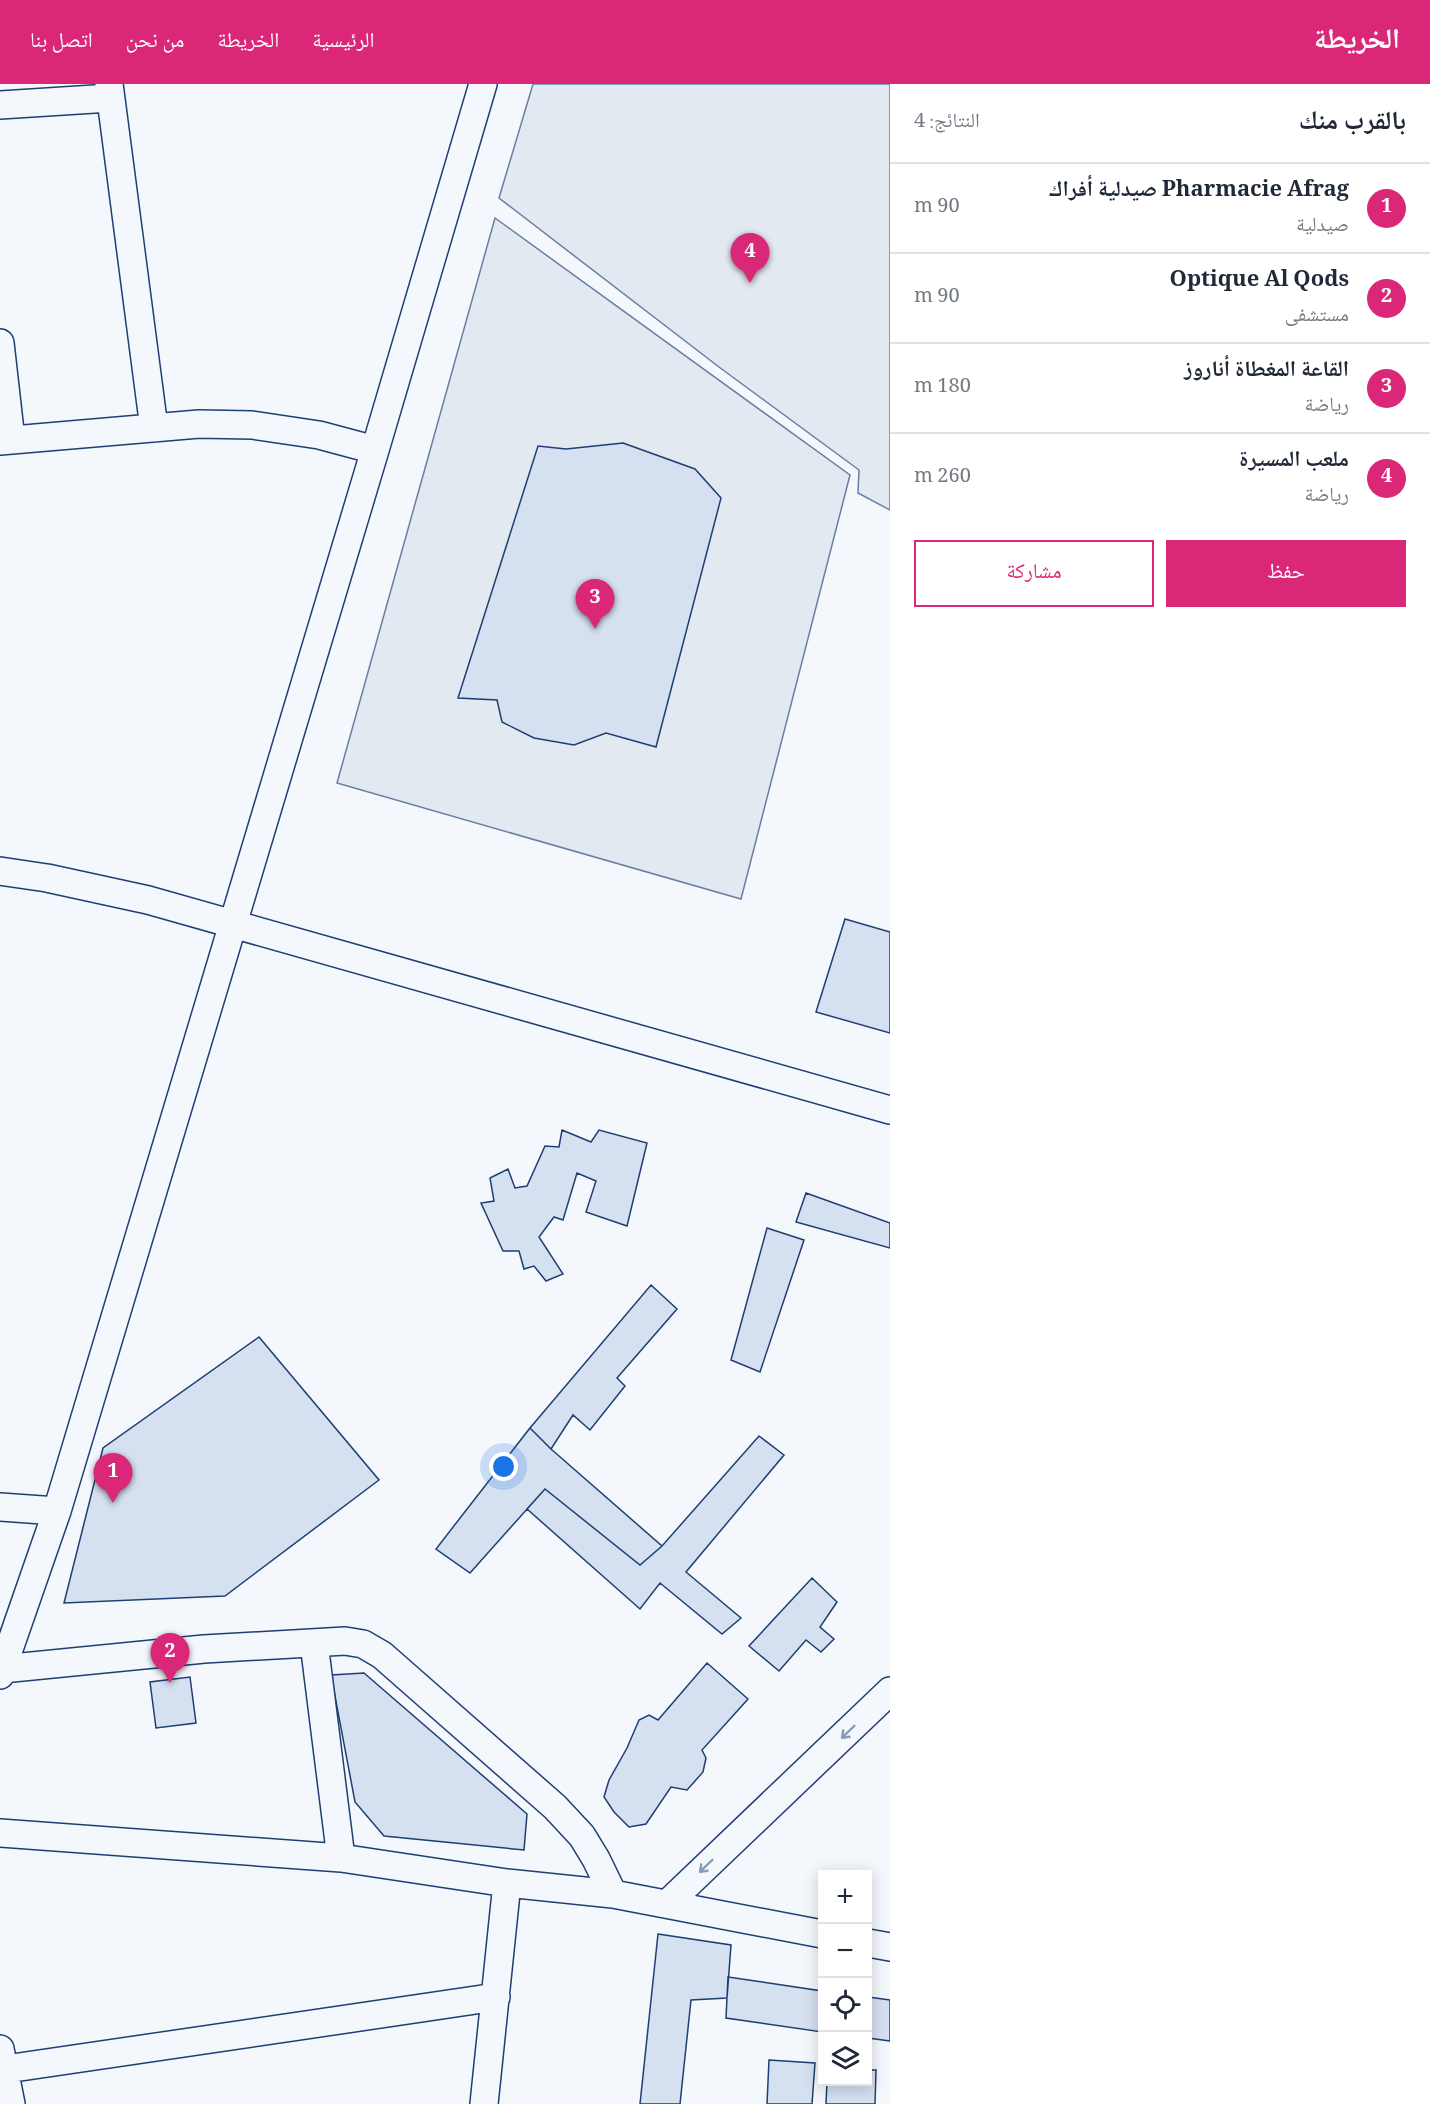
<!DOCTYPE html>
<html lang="ar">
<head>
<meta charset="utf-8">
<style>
  :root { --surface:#fff; --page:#f6f6f7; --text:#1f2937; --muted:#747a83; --line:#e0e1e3; --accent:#db2777 }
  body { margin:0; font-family:Georgia,"Noto Naskh Arabic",serif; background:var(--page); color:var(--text); direction:rtl }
  .controls { position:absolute; right:18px; bottom:18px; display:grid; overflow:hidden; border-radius:0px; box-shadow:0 3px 15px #0003 }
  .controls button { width:54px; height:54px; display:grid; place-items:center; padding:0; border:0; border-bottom:2px solid var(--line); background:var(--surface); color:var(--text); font:30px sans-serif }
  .you { position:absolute; left:504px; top:1383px; width:21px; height:21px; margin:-15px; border:4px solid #fff; border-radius:50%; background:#1a73e8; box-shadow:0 0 0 9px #1a73e833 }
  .badge { display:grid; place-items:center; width:39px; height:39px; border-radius:50%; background:var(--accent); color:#fff; font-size:20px; font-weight:700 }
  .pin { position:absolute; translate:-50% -50px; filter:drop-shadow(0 2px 3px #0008) }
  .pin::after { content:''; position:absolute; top:32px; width:21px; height:18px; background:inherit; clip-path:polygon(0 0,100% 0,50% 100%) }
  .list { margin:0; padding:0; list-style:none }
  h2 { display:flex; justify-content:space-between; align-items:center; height:78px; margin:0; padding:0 24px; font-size:26px }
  h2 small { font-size:20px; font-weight:400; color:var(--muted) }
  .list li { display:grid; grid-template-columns:39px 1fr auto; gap:18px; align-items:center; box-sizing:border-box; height:90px; padding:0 24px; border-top:2px solid var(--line) }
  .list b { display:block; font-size:22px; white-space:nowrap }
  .list p { margin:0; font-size:20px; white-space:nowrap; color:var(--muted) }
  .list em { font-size:20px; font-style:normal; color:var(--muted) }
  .actions { display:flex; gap:12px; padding:18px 24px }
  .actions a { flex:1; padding:14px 0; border:2px solid var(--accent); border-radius:0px; text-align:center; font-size:21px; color:var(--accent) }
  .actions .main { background:var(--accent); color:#fff }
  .icon { flex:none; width:33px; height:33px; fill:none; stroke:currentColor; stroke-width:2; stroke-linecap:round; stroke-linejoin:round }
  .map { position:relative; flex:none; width:890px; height:2020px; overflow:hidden; direction:ltr }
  header { display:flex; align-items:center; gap:36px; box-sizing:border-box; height:84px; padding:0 30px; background:var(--accent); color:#fff }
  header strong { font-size:28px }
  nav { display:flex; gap:33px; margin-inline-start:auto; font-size:21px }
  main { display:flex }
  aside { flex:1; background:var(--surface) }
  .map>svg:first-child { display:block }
</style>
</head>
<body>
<header>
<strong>الخريطة</strong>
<nav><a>الرئيسية</a><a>الخريطة</a><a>من نحن</a><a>اتصل بنا</a></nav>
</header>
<main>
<aside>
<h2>بالقرب منك<small>النتائج: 4</small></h2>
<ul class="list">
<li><span class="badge">1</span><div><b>Pharmacie Afrag صيدلية أفراك</b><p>صيدلية</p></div><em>90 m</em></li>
<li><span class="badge">2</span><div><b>Optique Al Qods</b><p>مستشفى</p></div><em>90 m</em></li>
<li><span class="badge">3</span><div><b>القاعة المغطاة أناروز</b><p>رياضة</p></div><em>180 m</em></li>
<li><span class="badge">4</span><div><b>ملعب المسيرة</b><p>رياضة</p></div><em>260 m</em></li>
</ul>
<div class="actions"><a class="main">حفظ</a><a>مشاركة</a></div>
</aside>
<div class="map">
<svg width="890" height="2020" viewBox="0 0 890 2020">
  <rect width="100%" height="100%" fill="#f4f7fb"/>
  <path fill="#e3e9f0" stroke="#687fa3" stroke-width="1.5" d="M533,0h357v426l-32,-17 1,-23 -140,-103 -220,-169z
    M495,134l355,257 -109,424 -404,-116z"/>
  <path fill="#d5e0f0" stroke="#1d3f73" stroke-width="1.5" d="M623,359l72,26 26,29 -65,249 -50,-14 -32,12 -40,-7 -32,-16 -5,-22 -39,-2 80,-252 28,3z
    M845,835l45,13v101l-74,-21z
    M562,1046l29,12 8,-12 48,13 -20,83 -41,-14 10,-31 -19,-8 -14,47 -9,-3 -15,20 24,37 -17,7 -12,-15 -10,3 -5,-18h-16l-22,-48 13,-2 -4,-23 18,-9 7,19 12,-2 18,-40 14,1z
    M806,1109l84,30v25l-94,-26z
    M767,1144l37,12 -44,132 -29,-12z
    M651,1201l26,24 -60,69 8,8 -35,44 -17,-15 -22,34 -21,-21z
    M259,1253l120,143 -154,116 -161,7 39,-155z
    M530,1344l21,21 111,97 -22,19 -95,-76 -75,84 -34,-24z
    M759,1352l25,19 -98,117 55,46 -19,16 -62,-51 -20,26 -113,-100 18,-20 95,76 22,-19z
    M812,1494l25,24 -17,25 14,12 -13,13 -15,-12 -27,31 -30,-25z
    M707,1579l41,36 -46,51 4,8 -3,14 -16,18 -16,-3 -25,37 -17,3 -15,-15 -10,-15 5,-17 18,-32 12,-28 10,-5 9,5z
    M364,1589l163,141 -3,36 -140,-14 -29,-34 -24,-127z
    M190,1593l6,46 -40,5 -6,-46z
    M658,1850l73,11 -4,53 -36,2 -11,104h-40z
    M728,1893l94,14v41l-96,-14z
    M868,1913l22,3v41l-22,-3z
    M769,1976l46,3 -3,41h-45z
    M868,1986h8l-1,34h-49l1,-22h41z"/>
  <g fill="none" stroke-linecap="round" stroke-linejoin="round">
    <defs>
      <path id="street" d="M109,0l45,344
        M0,21l110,-7
        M0,259l11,97
        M0,357l199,-17 53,1 67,10 56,15
        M0,787l47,7 101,22 742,210
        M0,1423l57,4
        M314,1559l27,215
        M2,1585l202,-20 141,-8 18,3 19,11 173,152 27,29 14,23 17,35
        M0,1591l57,-164 318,-1061 108,-366
        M0,1749l341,25 166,25 106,11 209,40
        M668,1819l222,-212
        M868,1859l22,4
        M0,1965l11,55
        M0,1986l496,-73
        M484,2020l23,-221"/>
    </defs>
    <use href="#street" stroke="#1d3f73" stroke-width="30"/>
    <use href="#street" stroke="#f4f7fb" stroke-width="27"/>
  </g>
  <defs><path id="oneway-shaft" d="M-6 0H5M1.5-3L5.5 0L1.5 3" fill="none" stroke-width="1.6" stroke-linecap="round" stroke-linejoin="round" transform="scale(1.5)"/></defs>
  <g stroke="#889bb7">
    <use href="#oneway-shaft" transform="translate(848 1648) rotate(136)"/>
    <use href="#oneway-shaft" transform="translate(706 1782) rotate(136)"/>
  </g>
</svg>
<div class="controls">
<button>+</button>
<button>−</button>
<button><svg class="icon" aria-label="locate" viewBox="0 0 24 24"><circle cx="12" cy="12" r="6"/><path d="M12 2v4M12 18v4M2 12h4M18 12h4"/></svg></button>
<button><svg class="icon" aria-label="layers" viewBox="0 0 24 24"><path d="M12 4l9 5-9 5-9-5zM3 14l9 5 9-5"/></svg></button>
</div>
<div class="you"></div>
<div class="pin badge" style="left:113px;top:1419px">1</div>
<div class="pin badge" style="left:170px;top:1599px">2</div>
<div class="pin badge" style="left:595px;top:545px">3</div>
<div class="pin badge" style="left:750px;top:199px">4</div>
</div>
</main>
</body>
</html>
